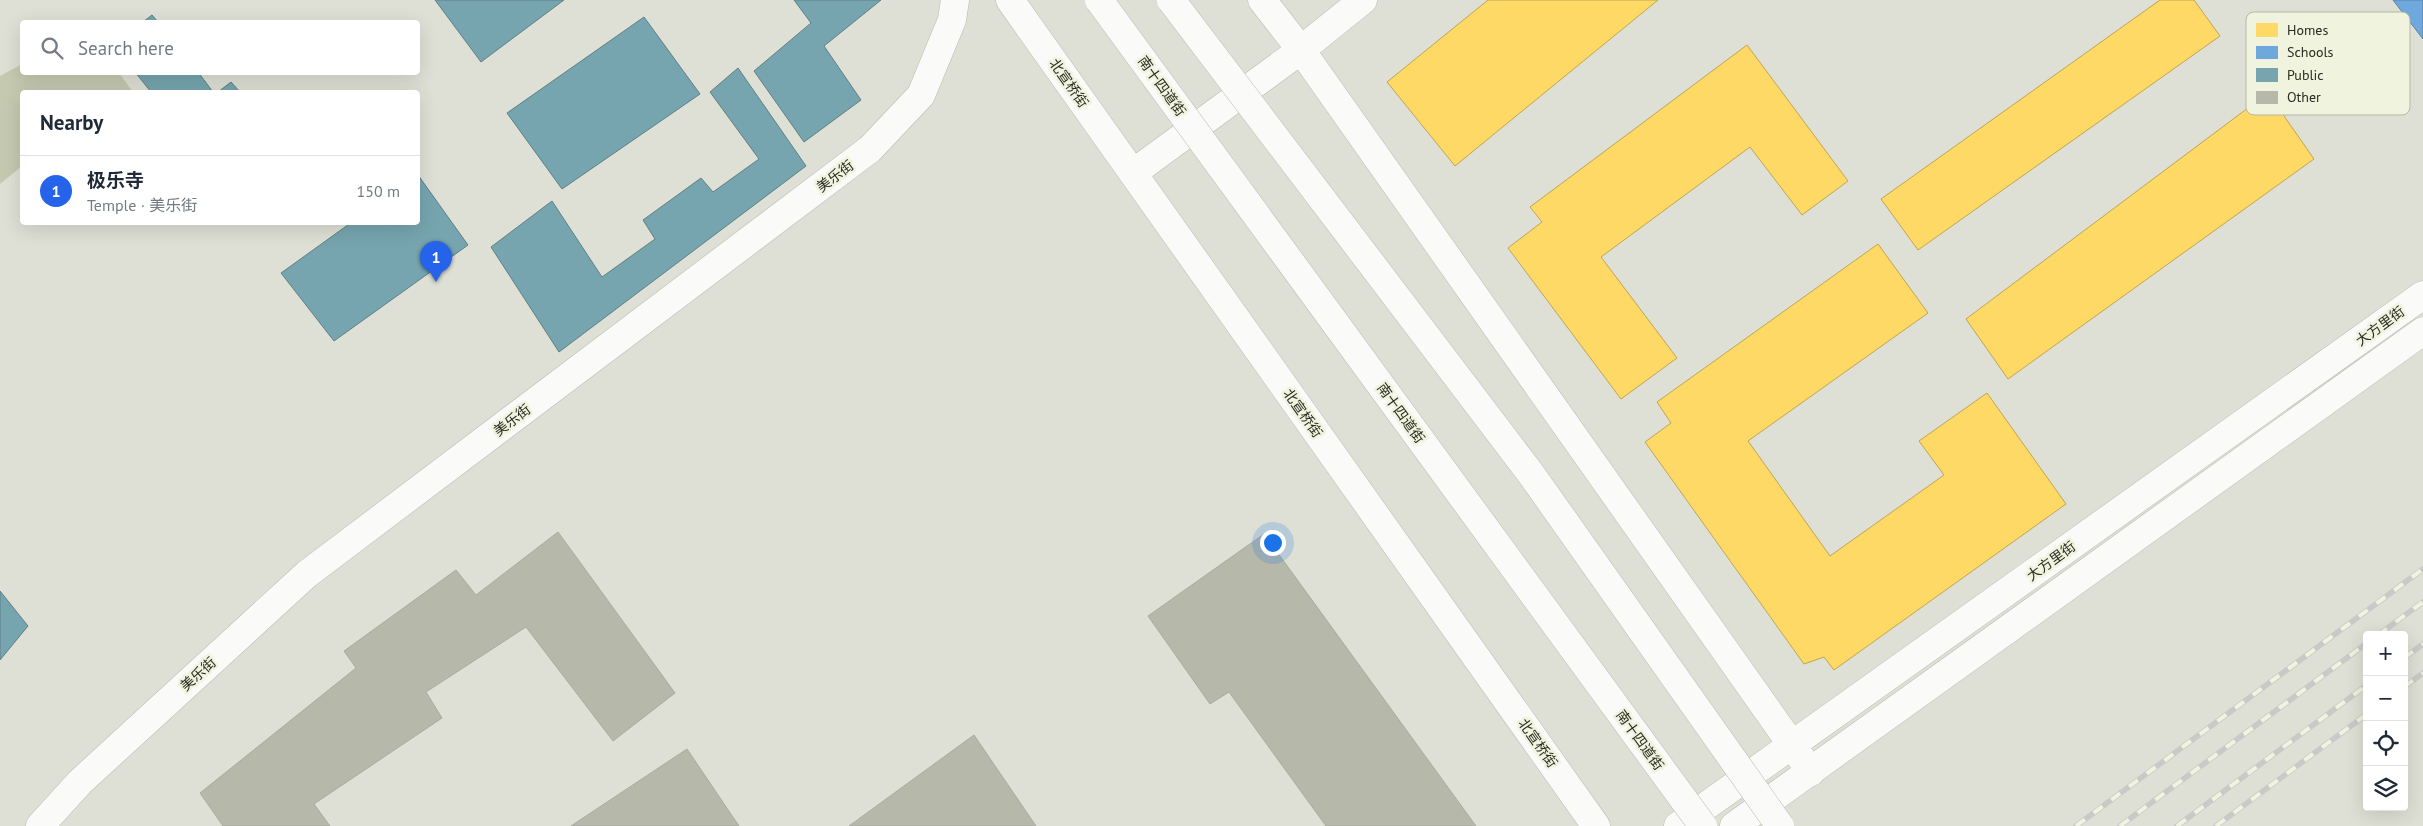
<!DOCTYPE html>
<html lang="en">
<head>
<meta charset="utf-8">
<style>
  :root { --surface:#fff; --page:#f6f6f7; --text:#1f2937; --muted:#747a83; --line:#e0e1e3; --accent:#2563eb }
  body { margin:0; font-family:"PT Sans","Noto Sans SC",sans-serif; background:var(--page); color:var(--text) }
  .controls { position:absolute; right:15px; bottom:15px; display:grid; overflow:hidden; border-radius:5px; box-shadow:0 5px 20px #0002 }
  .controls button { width:45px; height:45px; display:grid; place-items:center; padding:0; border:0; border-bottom:1px solid var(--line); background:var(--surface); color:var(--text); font:25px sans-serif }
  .you { position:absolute; left:1272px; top:542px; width:18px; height:18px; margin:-12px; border:4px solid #fff; border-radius:50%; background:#1a73e8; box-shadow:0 0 0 8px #1a73e833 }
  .badge { display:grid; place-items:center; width:32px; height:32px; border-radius:50%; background:var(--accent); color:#fff; font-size:16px; font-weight:700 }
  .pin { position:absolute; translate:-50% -41px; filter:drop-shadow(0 1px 2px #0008) }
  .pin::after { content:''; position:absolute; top:26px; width:18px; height:15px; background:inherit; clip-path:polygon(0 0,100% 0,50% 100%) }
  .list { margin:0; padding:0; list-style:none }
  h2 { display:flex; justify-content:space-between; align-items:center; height:65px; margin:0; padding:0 20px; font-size:21px }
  h2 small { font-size:16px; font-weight:400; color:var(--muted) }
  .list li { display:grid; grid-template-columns:32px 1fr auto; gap:15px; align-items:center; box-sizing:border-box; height:70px; padding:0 20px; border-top:1px solid var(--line) }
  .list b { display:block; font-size:19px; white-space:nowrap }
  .list p { margin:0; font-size:16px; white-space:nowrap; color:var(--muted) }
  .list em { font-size:16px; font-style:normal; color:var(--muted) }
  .icon { flex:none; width:28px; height:28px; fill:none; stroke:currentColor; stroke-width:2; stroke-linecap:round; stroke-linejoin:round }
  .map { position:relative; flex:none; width:2423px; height:826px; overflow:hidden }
  .search { position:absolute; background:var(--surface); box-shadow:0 5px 20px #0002; left:20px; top:20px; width:400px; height:55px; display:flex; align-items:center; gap:12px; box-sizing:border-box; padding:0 18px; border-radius:5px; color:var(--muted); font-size:19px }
  .panel { position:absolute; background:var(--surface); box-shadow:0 5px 20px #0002; left:20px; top:90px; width:400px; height:135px; border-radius:5px }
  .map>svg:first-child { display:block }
</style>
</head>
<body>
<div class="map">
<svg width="2423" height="826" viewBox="0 0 2423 826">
  <rect width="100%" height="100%" fill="#dee0d5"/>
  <path fill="#c5c9b0" d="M22,64v8l97,1 14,19h-111v74l-22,18v-108z"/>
  <path fill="#ffd966" stroke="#bfa552" d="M1488,0h170l-203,166 -68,-84z
    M2160,0h34l26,36 -302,214 -37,-51z
    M1747,45l101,136 -46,34 -52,-68 -149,110 76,101 -56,41 -113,-151 34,-26 -12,-15z
    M2268,93l46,66 -306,220 -42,-60z
    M1878,244l50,69 -180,128 82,115 114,-81 -25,-34 68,-48 79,111 -232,166 -10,-13 -20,7 -159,-222 26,-19 -14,-21z"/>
  <path fill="#6fa8dc" stroke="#5a82a4" d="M2393,0h30v39z"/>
  <path fill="#76a5af" stroke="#5f8085" d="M435,0h129l-83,62z
    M794,0h87l-57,46 37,54 -57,42 -50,-71 57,-48z
    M152,15l6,7h-15z
    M644,17l56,77 -138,95 -55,-76z
    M738,68l68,98 -247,186 -68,-105 61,-46 50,76 53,-38 -12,-19 58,-42 12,14 46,-33 -49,-67z
    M135,72h63l15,20h-62z
    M231,82l9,10h-22z
    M418,175l50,70 -134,96 -53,-68 71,-51h66z
    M0,591l28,35 -28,34z"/>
  <path fill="#b6b8a9" stroke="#a9aba2" d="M558,532l117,161 -62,48 -87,-114 -100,65 16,26 -128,86 16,22h-107l-23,-33 156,-125 -12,-17 112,-81 20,25z
    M1264,534l212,292h-150l-97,-134 -19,12 -62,-88z
    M974,735l62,91h-187z
    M687,749l52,77h-168z"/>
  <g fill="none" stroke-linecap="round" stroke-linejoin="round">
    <defs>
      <path id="minor" d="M1133,173l168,-123 62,-50
        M40,826l40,-44 227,-208 563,-425 51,-54 31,-75 3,-20"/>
      <path id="major" d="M1010,0l586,826
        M1262,0l39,50 510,722
        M1678,826l745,-531
        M1734,826l689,-495"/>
    </defs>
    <use href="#minor" stroke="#babbb3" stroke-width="29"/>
    <use href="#major" stroke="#babbb3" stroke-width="29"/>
    <use href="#minor" stroke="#fafaf9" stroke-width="28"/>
    <use href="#major" stroke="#fafaf9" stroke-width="28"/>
    <defs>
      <path id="rail" d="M2378,635l45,-33
        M2404,658l19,-14
        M2404,687l19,-14
        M2076,826l347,-257
        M2120,826l247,-183
        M2177,826l190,-141
        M2216,826l151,-112"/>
    </defs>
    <use href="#rail" stroke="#c9c9c7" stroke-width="5.5"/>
    <use href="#rail" stroke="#f0f3dd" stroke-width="4" stroke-dasharray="11" stroke-linecap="butt"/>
    <defs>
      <path id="major-bridge" d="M1099,0l604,826
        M1171,0l360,474 249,352"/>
    </defs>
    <use href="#major-bridge" stroke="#babbb3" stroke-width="29" stroke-linecap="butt"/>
    <use href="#major-bridge" stroke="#fafaf9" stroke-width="28"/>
  </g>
  <g text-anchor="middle" stroke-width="5" stroke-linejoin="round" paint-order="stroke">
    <g font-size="14" fill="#2a2b23" stroke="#f0f3dd">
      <text transform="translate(1069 83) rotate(55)" y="5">北宣桥街</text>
      <text transform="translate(1162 86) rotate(54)" y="5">南十四道街</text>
      <text transform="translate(835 176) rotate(-37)" y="5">美乐街</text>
      <text transform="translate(2380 326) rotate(-36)" y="5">大方里街</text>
      <text transform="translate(1303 413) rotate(55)" y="5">北宣桥街</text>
      <text transform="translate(1401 413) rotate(54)" y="5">南十四道街</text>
      <text transform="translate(512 420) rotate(-37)" y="5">美乐街</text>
      <text transform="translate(2051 561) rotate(-36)" y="5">大方里街</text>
      <text transform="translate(198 674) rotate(-42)" y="5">美乐街</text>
      <text transform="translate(1640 740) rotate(54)" y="5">南十四道街</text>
      <text transform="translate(1538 743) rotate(55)" y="5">北宣桥街</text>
    </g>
  </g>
  <rect x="2246" y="12" width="164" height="103" rx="8" fill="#f0f3dd" stroke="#b5b7a5" stroke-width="1"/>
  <rect x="2256" y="23" width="22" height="14" fill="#ffd966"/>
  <rect x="2256" y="46" width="22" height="13" fill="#6fa8dc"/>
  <rect x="2256" y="68" width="22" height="14" fill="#76a5af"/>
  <rect x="2256" y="91" width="22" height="13" fill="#b6b8a9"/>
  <g font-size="14" fill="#2a2b23">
    <text x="2287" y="35">Homes</text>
    <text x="2287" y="57">Schools</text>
    <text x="2287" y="80">Public</text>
    <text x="2287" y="102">Other</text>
  </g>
</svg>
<div class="controls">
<button>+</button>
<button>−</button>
<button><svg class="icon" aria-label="locate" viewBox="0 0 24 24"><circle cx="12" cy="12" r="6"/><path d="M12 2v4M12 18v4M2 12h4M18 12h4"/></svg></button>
<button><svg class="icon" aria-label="layers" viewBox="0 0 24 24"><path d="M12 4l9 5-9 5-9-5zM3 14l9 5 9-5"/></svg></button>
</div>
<div class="you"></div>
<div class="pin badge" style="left:436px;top:282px">1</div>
<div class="search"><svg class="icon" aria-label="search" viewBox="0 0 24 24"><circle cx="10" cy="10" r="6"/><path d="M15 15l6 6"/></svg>Search here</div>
<section class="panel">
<h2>Nearby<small></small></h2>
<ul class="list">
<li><span class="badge">1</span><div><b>极乐寺</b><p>Temple · 美乐街</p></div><em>150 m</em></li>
</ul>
</section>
</div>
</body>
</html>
